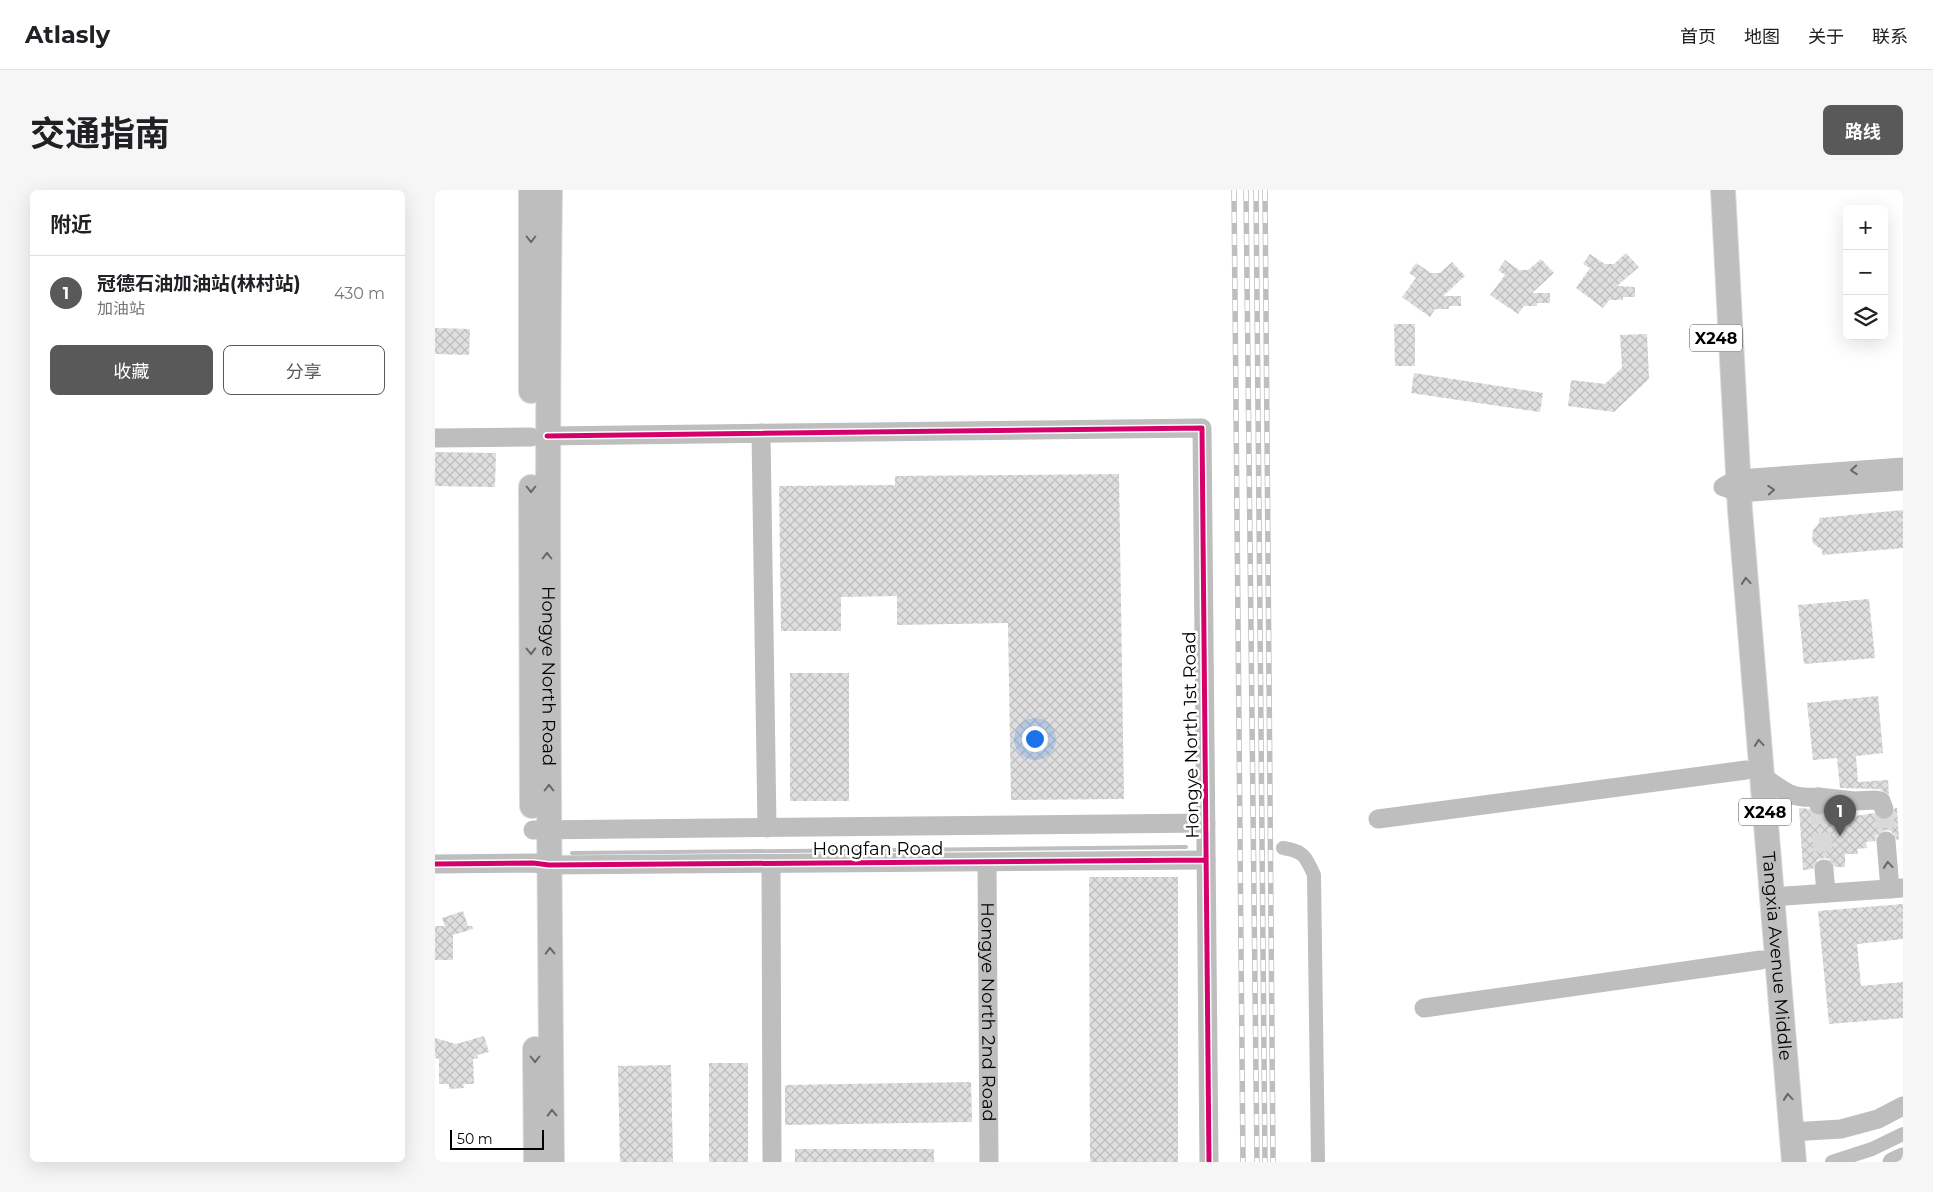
<!DOCTYPE html>
<html lang="zh">
<head>
<meta charset="utf-8">
<style>
  :root { --surface:#fff; --page:#f6f6f6; --text:#202124; --muted:#757577; --line:#e0e0e0; --accent:#595959 }
  body { margin:0; font-family:Montserrat,"Noto Sans SC",sans-serif; background:var(--page); color:var(--text) }
  .controls { position:absolute; right:15px; top:15px; display:grid; overflow:hidden; border-radius:8px; box-shadow:0 5px 20px #0002 }
  .controls button { width:45px; height:45px; display:grid; place-items:center; padding:0; border:0; border-bottom:1px solid var(--line); background:var(--surface); color:var(--text); font:25px sans-serif }
  .scale { position:absolute; left:15px; bottom:12px; width:94px; box-sizing:border-box; padding-left:5px; border:2px solid #000; border-top:0; font-size:14px; line-height:18px; white-space:nowrap; color:#000; -webkit-text-stroke:4px #fff; paint-order:stroke }
  .you { position:absolute; left:599px; top:548px; width:18px; height:18px; margin:-12px; border:4px solid #fff; border-radius:50%; background:#1a73e8; box-shadow:0 0 0 8px #1a73e833 }
  .badge { display:grid; place-items:center; width:32px; height:32px; border-radius:50%; background:var(--accent); color:#fff; font-size:16px; font-weight:700 }
  .pin { position:absolute; translate:-50% -41px; filter:drop-shadow(0 1px 2px #0008) }
  .pin::after { content:''; position:absolute; top:26px; width:18px; height:15px; background:inherit; clip-path:polygon(0 0,100% 0,50% 100%) }
  .list { margin:0; padding:0; list-style:none }
  h2 { display:flex; justify-content:space-between; align-items:center; height:65px; margin:0; padding:0 20px; font-size:21px }
  h2 small { font-size:16px; font-weight:400; color:var(--muted) }
  .list li { display:grid; grid-template-columns:32px 1fr auto; gap:15px; align-items:center; box-sizing:border-box; height:75px; padding:0 20px; border-top:1px solid var(--line) }
  .list b { display:block; font-size:19px; white-space:nowrap }
  .list p { margin:0; font-size:16px; white-space:nowrap; color:var(--muted) }
  .list em { font-size:16px; font-style:normal; color:var(--muted) }
  .actions { display:flex; gap:10px; padding:15px 20px }
  .actions a { flex:1; padding:11px 0; border:1px solid var(--accent); border-radius:8px; text-align:center; font-size:18px; color:var(--accent) }
  .actions .main { background:var(--accent); color:#fff }
  .icon { flex:none; width:28px; height:28px; fill:none; stroke:currentColor; stroke-width:2; stroke-linecap:round; stroke-linejoin:round }
  .map { position:relative; flex:none; width:1468px; height:972px; overflow:hidden; border-radius:8px }
  header { display:flex; align-items:center; gap:30px; box-sizing:border-box; height:70px; padding:0 25px; background:var(--surface); border-bottom:1px solid var(--line) }
  header strong { font-size:24px }
  nav { display:flex; gap:28px; margin-inline-start:auto; font-size:18px }
  .intro { display:flex; align-items:center; justify-content:space-between; box-sizing:border-box; height:120px; padding:0 30px }
  h1 { margin:0; font-size:35px }
  .button { padding:12px 22px; border-radius:8px; background:var(--accent); color:#fff; font-size:18px; font-weight:700 }
  main { display:flex; gap:30px; padding:0 30px }
  aside { flex:1; background:var(--surface); border-radius:8px; box-shadow:0 5px 20px #0002 }
  .map>svg:first-child { display:block }
</style>
</head>
<body>
<header>
<strong>Atlasly</strong>
<nav><a>首页</a><a>地图</a><a>关于</a><a>联系</a></nav>
</header>
<div class="intro"><h1>交通指南</h1><a class="button">路线</a></div>
<main>
<aside>
<h2>附近<small></small></h2>
<ul class="list">
<li><span class="badge">1</span><div><b>冠德石油加油站(林村站)</b><p>加油站</p></div><em>430 m</em></li>
</ul>
<div class="actions"><a class="main">收藏</a><a>分享</a></div>
</aside>
<div class="map">
<svg width="1468" height="972" viewBox="0 0 1468 972">
  <defs>
    <pattern id="building-cross-hatch" width="8" height="8" patternUnits="userSpaceOnUse" patternTransform="scale(1.25)"><rect width="8" height="8" fill="#dfdfdf"/><path d="M0 0l8 8M0 8l8-8" fill="none" stroke="#bebebe"/></pattern>
  </defs>
  <rect width="100%" height="100%" fill="#fff"/>
  <g fill="none" stroke-linecap="round" stroke-linejoin="round">
    <path stroke="#bfbfbf" stroke-width="4" d="M137,663l614,-6"/>
    <path stroke="#bfbfbf" stroke-width="14" d="M848,658c21,3 23,9 31,27l4,287
      M1397,972l40,-13 31,-15"/>
  </g>
  <path fill="url(#building-cross-hatch)" d="M1191,63l13,14 -22,19 18,1v10h-12v3h-14l-6,8 -27,-20 14,-20 -7,-4 7,-10 15,10h9z
    M1106,69l13,14 -22,20h18v10h-13v3h-13l-6,8 -28,-19 15,-20 -7,-5 7,-10 14,10h9z
    M1017,72l13,14 -22,20h18v10h-12v3h-14l-5,8 -28,-20 14,-19 -7,-5 7,-10 15,10h9z
    M959,134h21v42h-20z
    M0,138l35,1 -1,26 -34,-1z
    M1212,144l2,45 -35,33 -46,-6 3,-26 34,4 17,-16 -2,-33z
    M979,183l129,20 -3,19 -129,-19z
    M0,262l61,1 -1,34 -60,-1z
    M684,284l5,325 -113,1 -3,-177 -111,2v-29l-56,1v34h-60l-2,-145 116,-1v-9z
    M1468,320v38l-81,7v-5l-8,-6 -2,-4 1,-10 6,-7v-5z
    M1434,409l6,59 -71,6 -6,-59z
    M355,483h59v128h-59z
    M1443,506l5,57 -27,3 2,26 30,-2 1,14 -11,-5 -38,-1 -3,-30 -24,2 -6,-57z
    M1364,618l10,1 5,6 6,1 5,-2 4,-4 26,2v4l19,-3 3,5 6,2 9,-4 3,-8h2l2,32h-2l-6,-9 -6,-1 -9,6 -1,5 -9,1 1,6 -10,1 1,5h-13v13h-10l-6,-8 -5,-1 -7,2 -4,9 -10,1z
    M654,687h89v285h-88z
    M1468,714v35l-46,5 4,42 42,-4v36l-74,6 -11,-113z
    M28,721l5,15h4l1,3 -20,6v25h-18v-34h10l-3,-8z
    M49,846l5,16 -12,3 1,3 -5,1 1,25h-11l1,4 -15,1v-5h-10v-25l-4,-1v-20l21,6z
    M274,873h39v99h-39z
    M236,875l2,97h-53l-2,-96z
    M536,892l1,40 -187,3v-40z
    M360,959h139v13h-139z"/>
  <g fill="none" stroke-linecap="round" stroke-linejoin="round">
    <path stroke="#d9d9d9" stroke-width="19" stroke-dasharray="19 9" stroke-linecap="butt" d="M1384,615l5,64
      M1449,619l2,32"/>
    <defs>
      <g id="major">
        <path id="s2" d="M115,0c-4,324 -1,648 2,972"/>
        <path id="s3" d="M1288,0l17,320 54,652"/>
        <path d="M96,201v-201"/>
        <path d="M96,297l1,319"/>
        <path d="M100,859l1,113"/>
      </g>
    </defs>
    <use href="#major" stroke="#dbdbdb" stroke-width="26"/>
    <g stroke="#bebebe" stroke-width="19">
      <path d="M326,243l6,395"/>
      <path d="M112,246l655,-8 7,734"/>
      <path d="M0,248l96,-1"/>
      <path d="M1288,297l15,-8 165,-12"/>
      <path d="M1292,298l12,5 164,-12"/>
      <path d="M1327,586c23,15 27,23 56,21l1,8"/>
      <path d="M1383,607l36,4 22,-1 5,1 3,8"/>
      <path d="M943,629l368,-49"/>
      <path d="M98,640l673,-7"/>
      <path d="M1451,651l4,48"/>
      <path id="s1" d="M552,672l2,300"/>
      <path d="M0,674l98,-1 16,2 657,-5"/>
      <path d="M336,674l1,298"/>
      <path d="M1389,679l2,24"/>
      <path d="M1337,707l131,-9"/>
      <path d="M989,818l337,-48"/>
      <path d="M1356,942l50,-3 37,-10 25,-13"/>
      <path d="M1457,972l11,-5"/>
    </g>
    <use href="#major" stroke="#bebebe" stroke-width="24"/>
    <defs>
      <path id="rail" d="M799,0l9,972
        M811,0l11,972
        M821,0l9,972
        M830,0l8,972"/>
    </defs>
    <use href="#rail" stroke="#bebebe" stroke-width="5.5"/>
    <use href="#rail" stroke="#fff" stroke-width="4" stroke-dasharray="11" stroke-linecap="butt"/>
    <defs>
      <path id="cycleway" d="M112,246l655,-8 7,734
        M0,674l98,-1 16,2 657,-5"/>
    </defs>
    <use href="#cycleway" stroke="#fff" stroke-width="8"/>
    <use href="#cycleway" stroke="#d6006c" stroke-width="5"/>
  </g>
  <defs><path id="oneway-chevron" d="M-2-3.5L2.5 0L-2 3.5" fill="none" stroke-width="1.6" stroke-linecap="round" stroke-linejoin="round" transform="scale(1.25)"/></defs>
  <g stroke="#686868">
    <use href="#oneway-chevron" transform="translate(96 49) rotate(90)"/>
    <use href="#oneway-chevron" transform="translate(1419 280) rotate(176)"/>
    <use href="#oneway-chevron" transform="translate(96 299) rotate(90)"/>
    <use href="#oneway-chevron" transform="translate(1336 300) rotate(-4)"/>
    <use href="#oneway-chevron" transform="translate(112 366) rotate(-90)"/>
    <use href="#oneway-chevron" transform="translate(1311 391) rotate(-95)"/>
    <use href="#oneway-chevron" transform="translate(96 461) rotate(89)"/>
    <use href="#oneway-chevron" transform="translate(1324 553) rotate(-95)"/>
    <use href="#oneway-chevron" transform="translate(114 598) rotate(-90)"/>
    <use href="#oneway-chevron" transform="translate(1453 675) rotate(-95)"/>
    <use href="#oneway-chevron" transform="translate(115 761) rotate(-91)"/>
    <use href="#oneway-chevron" transform="translate(100 869) rotate(90)"/>
    <use href="#oneway-chevron" transform="translate(1353 907) rotate(-95)"/>
    <use href="#oneway-chevron" transform="translate(117 923) rotate(-91)"/>
  </g>
  <g text-anchor="middle" stroke-width="5" stroke-linejoin="round" paint-order="stroke">
    <g fill="#fff" stroke="#4c4c4c" stroke-width="1">
      <rect x="1255" y="134.5" width="52" height="27" rx="4"/>
      <rect x="1304" y="608.5" width="52" height="27" rx="4"/>
    </g>
    <g font-size="16" font-weight="bold" fill="#000">
      <text x="1281" y="154">X248</text>
      <text x="1330" y="628">X248</text>
    </g>
    <g font-size="18" fill="#000" stroke="#fff">
      <text dy="6" stroke="none"><textPath href="#s2" startOffset="486">Hongye North Road</textPath></text>
      <text transform="translate(756 545) rotate(-91)" y="6">Hongye North 1st Road</text>
      <text x="443" y="665">Hongfan Road</text>
      <text dy="6" stroke="none"><textPath href="#s3" startOffset="768">Tangxia Avenue Middle</textPath></text>
      <text dy="6" stroke="none"><textPath href="#s1" startOffset="150">Hongye North 2nd Road</textPath></text>
    </g>
  </g>
</svg>
<div class="controls">
<button>+</button>
<button>−</button>
<button><svg class="icon" aria-label="layers" viewBox="0 0 24 24"><path d="M12 4l9 5-9 5-9-5zM3 14l9 5 9-5"/></svg></button>
</div>
<div class="scale">50 m</div>
<div class="you"></div>
<div class="pin badge" style="left:1405px;top:646px">1</div>
</div>
</main>
</body>
</html>
